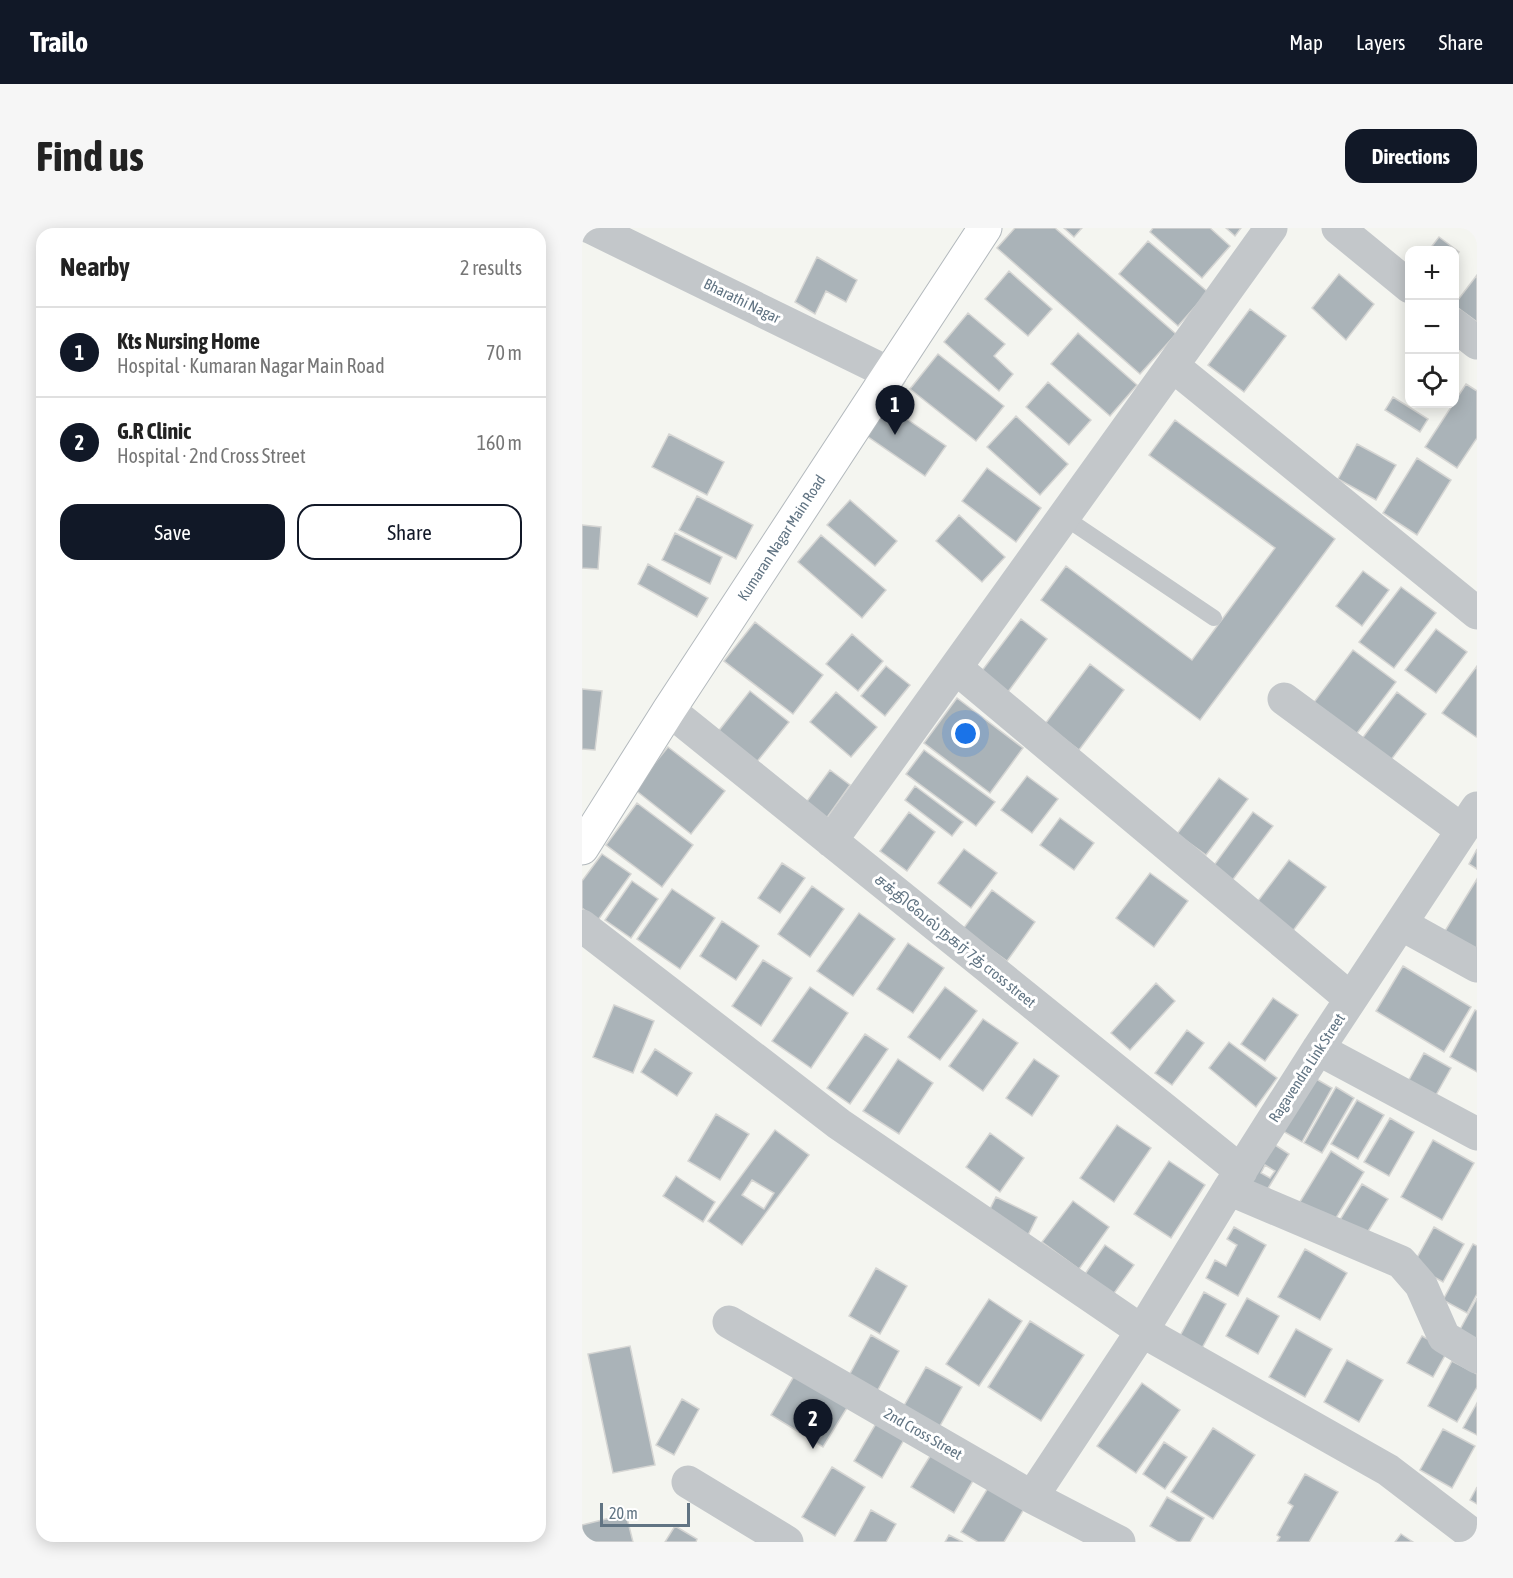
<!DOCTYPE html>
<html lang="en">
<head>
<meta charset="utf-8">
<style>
  :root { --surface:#fff; --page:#f6f6f6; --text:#222; --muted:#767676; --line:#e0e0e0; --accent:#111827 }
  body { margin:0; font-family:"Asap Condensed","Noto Sans Tamil",sans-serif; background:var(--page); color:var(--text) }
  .controls { position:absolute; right:18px; top:18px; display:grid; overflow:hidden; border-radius:12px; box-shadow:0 3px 15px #0003 }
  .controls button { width:54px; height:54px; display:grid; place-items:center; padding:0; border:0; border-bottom:2px solid var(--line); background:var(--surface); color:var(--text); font:30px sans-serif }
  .scale { position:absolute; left:18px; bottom:15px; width:90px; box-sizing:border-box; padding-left:6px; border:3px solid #617483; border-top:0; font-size:16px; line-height:21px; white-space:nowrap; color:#617483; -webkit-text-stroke:4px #fff; paint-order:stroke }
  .you { position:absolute; left:384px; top:506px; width:21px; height:21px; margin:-15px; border:4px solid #fff; border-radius:50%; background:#1a73e8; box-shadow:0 0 0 9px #1a73e833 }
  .badge { display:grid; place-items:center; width:39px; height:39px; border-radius:50%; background:var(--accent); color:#fff; font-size:20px; font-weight:700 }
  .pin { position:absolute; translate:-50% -50px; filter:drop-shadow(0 2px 3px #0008) }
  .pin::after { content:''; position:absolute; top:32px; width:21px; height:18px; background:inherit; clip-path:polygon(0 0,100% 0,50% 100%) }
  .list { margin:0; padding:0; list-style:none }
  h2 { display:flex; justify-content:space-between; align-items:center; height:78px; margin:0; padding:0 24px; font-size:26px }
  h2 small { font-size:20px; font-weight:400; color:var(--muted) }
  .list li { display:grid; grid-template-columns:39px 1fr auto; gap:18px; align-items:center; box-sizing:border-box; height:90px; padding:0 24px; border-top:2px solid var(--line) }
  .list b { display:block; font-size:22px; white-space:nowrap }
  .list p { margin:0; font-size:20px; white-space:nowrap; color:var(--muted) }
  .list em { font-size:20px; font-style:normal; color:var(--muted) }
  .actions { display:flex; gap:12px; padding:18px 24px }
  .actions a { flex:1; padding:14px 0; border:2px solid var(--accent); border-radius:18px; text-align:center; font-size:21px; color:var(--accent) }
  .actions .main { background:var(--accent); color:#fff }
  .icon { flex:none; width:33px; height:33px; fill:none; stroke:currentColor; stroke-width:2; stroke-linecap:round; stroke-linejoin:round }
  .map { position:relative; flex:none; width:895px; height:1314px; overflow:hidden; border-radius:18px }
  header { display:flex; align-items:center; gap:36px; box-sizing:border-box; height:84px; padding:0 30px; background:var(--accent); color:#fff }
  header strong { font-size:28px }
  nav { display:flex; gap:33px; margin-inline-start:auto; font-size:21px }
  .intro { display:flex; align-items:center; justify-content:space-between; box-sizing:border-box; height:144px; padding:0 36px }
  h1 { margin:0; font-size:42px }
  .button { padding:15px 27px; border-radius:18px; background:var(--accent); color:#fff; font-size:21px; font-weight:700 }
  main { display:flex; gap:36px; padding:0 36px }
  aside { flex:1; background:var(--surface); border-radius:18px; box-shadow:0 3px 15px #0003 }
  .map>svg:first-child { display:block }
</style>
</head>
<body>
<header>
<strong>Trailo</strong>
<nav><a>Map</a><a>Layers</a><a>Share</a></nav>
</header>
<div class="intro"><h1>Find us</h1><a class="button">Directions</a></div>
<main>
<aside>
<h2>Nearby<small>2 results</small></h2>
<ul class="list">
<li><span class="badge">1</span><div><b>Kts Nursing Home</b><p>Hospital · Kumaran Nagar Main Road</p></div><em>70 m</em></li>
<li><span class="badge">2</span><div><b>G.R Clinic</b><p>Hospital · 2nd Cross Street</p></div><em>160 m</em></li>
</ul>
<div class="actions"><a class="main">Save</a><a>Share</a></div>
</aside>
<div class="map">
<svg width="895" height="1314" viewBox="0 0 895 1314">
  <rect width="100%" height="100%" fill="#f4f5f0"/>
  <path fill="#aab3b8" stroke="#d5d5d3" stroke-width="1.5" fill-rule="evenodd" d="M433,0h40l121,106 -36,40 -143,-126z
    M482,0h18l-8,9z
    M571,0h57l20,18 -28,32 -52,-46z
    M644,0h15l-6,8z
    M857,9l20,15 -5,7v-9h-25z
    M566,13l60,51 -30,34 -59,-52z
    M235,29l40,23 -11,22 -20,-11 -11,23 -20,-12z
    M427,43l43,38 -24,27 -43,-37z
    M757,46l35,30 -28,36 -34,-32z
    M895,47v47l-23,-17z
    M668,81l36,27 -42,56 -36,-27z
    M386,85l37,31 -11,12 19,18 -14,17 -55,-49z
    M496,105l59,52 -27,31 -59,-52z
    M356,126l66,52 -28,35 -66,-52z
    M466,154l43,38 -22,25 -43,-38z
    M884,156l11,7v47l-20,30 -32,-21z
    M811,169l35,22 -8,13 -35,-22z
    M303,176l61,42 -21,30 -61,-42z
    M434,188l52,48 -28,31 -53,-48z
    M593,192l160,119 -135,181 -159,-120 25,-34 126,94 83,-112 -126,-93z
    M87,206l55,28 -17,33 -55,-28z
    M775,216l39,21 -20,35 -38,-21z
    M835,230l34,22 -34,55 -34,-22z
    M405,240l54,40 -25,34 -54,-41z
    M115,268l56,29 -17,34 -57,-29z
    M268,272l47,41 -22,25 -48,-41z
    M377,287l46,42 -23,25 -46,-41z
    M0,297l19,2 -3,42 -16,-1z
    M93,305l47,24 -12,27 -48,-24z
    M239,307l65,55 -24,28 -64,-56z
    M66,336l60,34 -11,19 -59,-33z
    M781,343l26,19 -27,36 -26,-20z
    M819,359l35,26 -42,55 -35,-26z
    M439,391l26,20 -42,57 -27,-20z
    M173,394l68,53 -30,39 -69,-53z
    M854,401l31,23 -31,41 -31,-23z
    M270,406l31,27 -25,30 -32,-27z
    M771,422l43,32 -45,59 -42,-32z
    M508,436l34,26 -45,60 -34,-26z
    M304,438l24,19 -25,31 -24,-20z
    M895,438v69l-1,2 -34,-24z
    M0,461l20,2 -7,59 -13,-1z
    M168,463l39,31 -34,42 -38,-31z
    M254,464l41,35 -26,30 -41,-35z
    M815,464l29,22 -36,47 -29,-21z
    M375,470l66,50 -33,45 -66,-50z
    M86,519l57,44 -34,43 -57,-45z
    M342,522l71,52 -19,24 -70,-52z
    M248,542l20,15 -24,34 -21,-15z
    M445,548l31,23 -26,34 -31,-23z
    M637,550l29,21 -42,56 -29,-21z
    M333,558l48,36 -11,14 -47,-36z
    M55,575l56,42 -31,42 -56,-42z
    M327,584l26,20 -28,39 -27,-20z
    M671,584l20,14 -42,56 -19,-14z
    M478,590l34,25 -20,27 -34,-25z
    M382,621l33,24 -26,35 -33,-25z
    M895,621v20l-8,-5z
    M20,626l29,20 -33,46 -16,-12v-27z
    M707,632l37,27 -34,45 -37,-27z
    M200,635l23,15 -25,35 -22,-15z
    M568,645l38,28 -34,46 -38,-29z
    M895,651v72l-32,-20z
    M50,653l26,18 -27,39 -26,-18z
    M230,658l32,23 -34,48 -32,-23z
    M90,661l43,29 -35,51 -43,-30z
    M410,662l43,32 -28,39 -44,-32z
    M277,685l36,26 -42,57 -36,-25z
    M140,693l37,25 -23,34 -36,-24z
    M326,715l36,25 -31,45 -36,-24z
    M181,732l29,18 -31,48 -29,-20z
    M821,738l68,41 -27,45 -68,-41z
    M574,755l19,18 -45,49 -19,-17z
    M228,759l38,26 -37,55 -39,-27z
    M363,759l32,24 -37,49 -32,-23z
    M691,770l25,17 -33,46 -24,-17z
    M32,777l40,16 -21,52 -40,-16z
    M893,782l2,1v61l-27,-15z
    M401,791l35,24 -35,48 -34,-25z
    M605,802l17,13 -32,42 -17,-12z
    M283,806l23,15 -38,55 -23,-16z
    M647,814l48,36 -21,29 -47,-39z
    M73,821l37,24 -15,23 -36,-24z
    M842,825l27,15 -19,34 -27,-15z
    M316,831l35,24 -34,51 -36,-23z
    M452,831l25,17 -27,40 -26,-18z
    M729,848l21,12 -30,54 -21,-12z
    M754,859l18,11 -32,55 -18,-10z
    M775,872l27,15 -26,44 -27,-15z
    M134,886l33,20 -29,46 -32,-19z
    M808,890l24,14 -25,44 -25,-14z
    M535,897l34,23 -37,54 -34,-24z
    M193,902l34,25 -67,90 -34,-24zM170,952l22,13 -10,16 -22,-14z
    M408,905l34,25 -24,34 -34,-25z
    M851,912l41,23 -32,57 -41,-23z
    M690,915l17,11 -27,44 -17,-11zM683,937l10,6 -5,7 -9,-5z
    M749,923l33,21 -33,54 -33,-21z
    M587,933l36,24 -34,53 -37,-24z
    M94,948l39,26 -12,20 -40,-26z
    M780,956l26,15 -24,39 -26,-15z
    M414,969l41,20 -11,22 -41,-20z
    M491,973l36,26 -30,42 -37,-27z
    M652,999l32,18 -28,51 -32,-18 9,-18 11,6 11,-21 -10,-6z
    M852,999l30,17 -21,38 -30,-17z
    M891,1016l4,2v48l-10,19 -24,-13z
    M523,1017l29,20 -22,31 -29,-19z
    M723,1021l42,24 -27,47 -42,-23z
    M294,1040l31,18 -27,48 -31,-18z
    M622,1064l22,12 -24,44 -22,-12z
    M665,1070l32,18 -21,38 -32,-18z
    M895,1070v50l-21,-11z
    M407,1071l33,22 -43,65 -33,-22z
    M448,1093l54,34 -43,66 -53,-34z
    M714,1101l36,20 -27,48 -36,-20z
    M289,1107l28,16 -25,46 -28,-16z
    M840,1108l26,14 -15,27 -26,-14z
    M48,1118l25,119 -42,8 -25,-119z
    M765,1132l36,20 -24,42 -35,-20z
    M870,1133l25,13v13l-20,35 -29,-16z
    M344,1139l36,20 -29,51 -36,-20z
    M215,1143l53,32 -27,44 -52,-32z
    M560,1155l38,27 -44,63 -39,-27z
    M100,1171l17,10 -25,46 -18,-10z
    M895,1175v32l-14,-7z
    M299,1187l28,16 -27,47 -28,-17z
    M631,1200l42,27 -42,64 -42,-27z
    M861,1201l32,17 -23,42 -32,-18z
    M582,1214l23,15 -22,32 -22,-15z
    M350,1225l42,26 -20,34 -43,-26z
    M250,1239l33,20 -30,49 -33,-19z
    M723,1246l33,18 -29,50h-32l3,-5 -3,-2 16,-29 -5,-3z
    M409,1255l36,21 -23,38h-26l-17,-10z
    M895,1259v17l-7,-4z
    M585,1269l37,21 -14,24h-12l-28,-16z
    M289,1282l25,14 -10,18h-32z
    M44,1286l7,28h-51v-17z
    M93,1298l22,13 -1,3h-31z
    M819,1306l12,8h-18z
    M367,1307l14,7h-18z"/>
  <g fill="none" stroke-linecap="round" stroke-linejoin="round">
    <defs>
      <g id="secondary">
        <path id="s1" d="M0,620l87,-138 316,-482"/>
      </g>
    </defs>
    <use href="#secondary" stroke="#b3b9bd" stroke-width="35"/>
    <path stroke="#c3c7ca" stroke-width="16" d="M482,289l150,101"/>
    <path stroke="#c3c7ca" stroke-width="33" d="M10,0l299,146
      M756,0l72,59
      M872,97l23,18
      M591,138l304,247
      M374,440l395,331
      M702,471l178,131
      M87,482l572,461
      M249,613l440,-613
      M819,696l76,42
      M0,698l257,198 303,207 246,139 89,68
      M736,821l159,85
      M647,961l172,73 20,23 23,52 33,20
      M147,1094l303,175 87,45
      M106,1254l99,60
      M450,1269l110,-166 87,-142 89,-140 159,-241"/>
    <use href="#secondary" stroke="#fff" stroke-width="33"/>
  </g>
  <g text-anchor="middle" stroke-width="6" stroke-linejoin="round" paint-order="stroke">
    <g font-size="15" fill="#617483" stroke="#fff">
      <text transform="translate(160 73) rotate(26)" y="5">Bharathi Nagar</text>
      <text dy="5" stroke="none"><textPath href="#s1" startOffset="369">Kumaran Nagar Main Road</textPath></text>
      <text transform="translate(373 713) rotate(39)" y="5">சக்திவேல் நகர் 7த் cross street</text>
      <text transform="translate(725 840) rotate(-57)" y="5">Ragavendra Link Street</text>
      <text transform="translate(341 1206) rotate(30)" y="5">2nd Cross Street</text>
    </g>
  </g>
</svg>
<div class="controls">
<button>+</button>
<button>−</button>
<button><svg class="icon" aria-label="locate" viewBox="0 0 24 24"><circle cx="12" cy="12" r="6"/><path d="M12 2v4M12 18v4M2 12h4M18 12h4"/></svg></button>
</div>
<div class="scale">20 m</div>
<div class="you"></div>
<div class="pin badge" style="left:313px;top:207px">1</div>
<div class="pin badge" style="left:231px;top:1221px">2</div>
</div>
</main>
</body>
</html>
